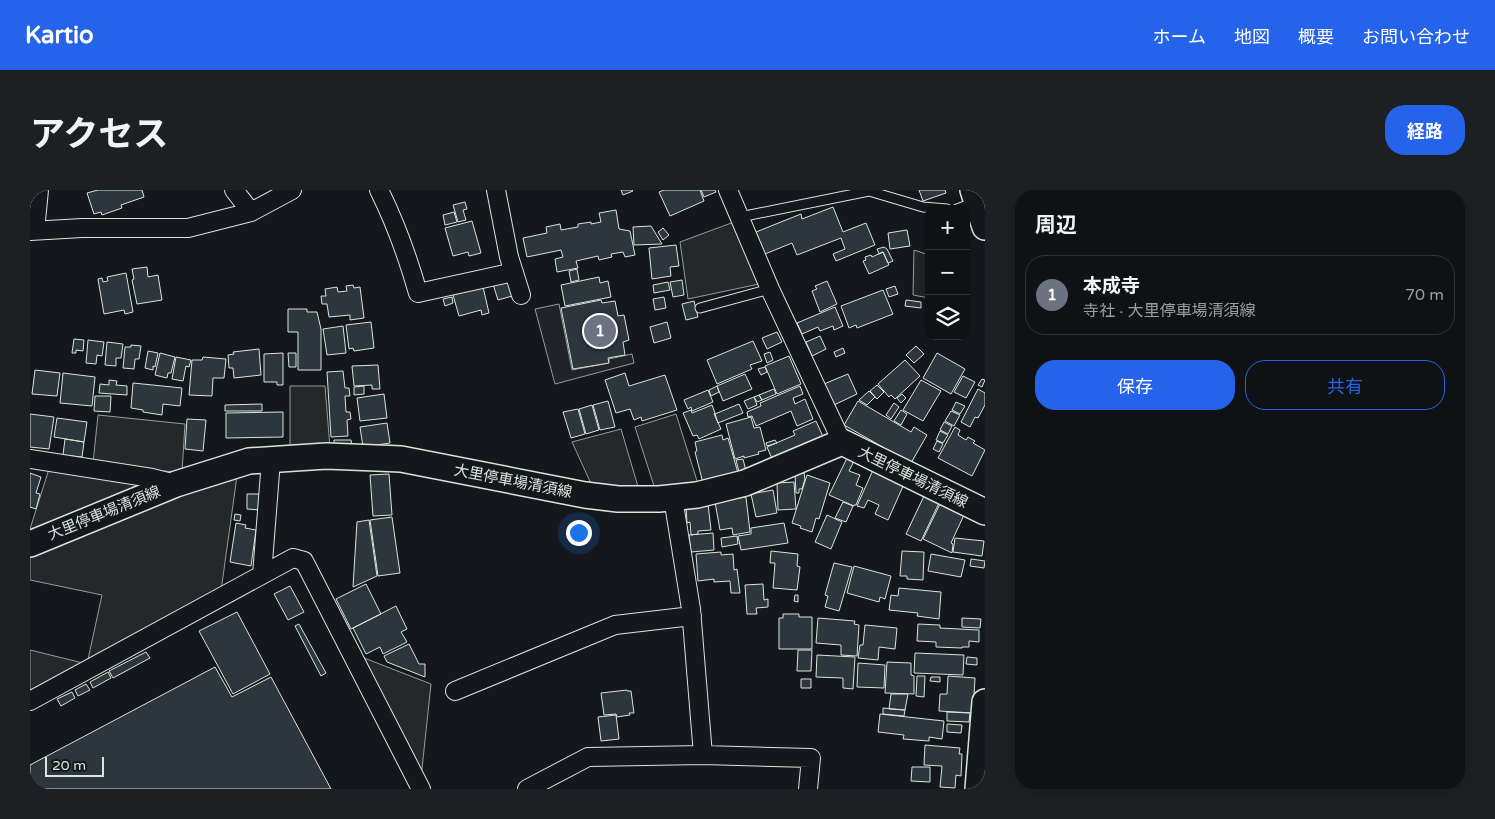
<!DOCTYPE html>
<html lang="ja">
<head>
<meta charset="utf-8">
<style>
  :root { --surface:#0f1215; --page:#1d2022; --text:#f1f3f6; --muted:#9b9ea0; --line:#2f3234; --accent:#2563eb }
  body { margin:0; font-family:"Varela Round","Noto Sans JP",sans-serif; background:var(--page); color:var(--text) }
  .controls { position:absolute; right:15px; top:15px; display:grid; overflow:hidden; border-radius:10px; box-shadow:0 2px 8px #0003 }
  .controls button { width:45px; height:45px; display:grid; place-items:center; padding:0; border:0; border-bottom:1px solid var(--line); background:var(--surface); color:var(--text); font:25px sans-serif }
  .scale { position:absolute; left:15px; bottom:12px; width:59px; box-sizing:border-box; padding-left:5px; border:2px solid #d8e6dc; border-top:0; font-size:14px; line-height:18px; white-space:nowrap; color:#d8e6dc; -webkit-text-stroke:4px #14181c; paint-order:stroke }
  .you { position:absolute; left:548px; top:342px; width:18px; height:18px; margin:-12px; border:4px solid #fff; border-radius:50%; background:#1a73e8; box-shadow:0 0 0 8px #1a73e833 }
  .badge { display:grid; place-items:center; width:32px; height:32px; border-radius:50%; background:var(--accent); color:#fff; font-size:16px; font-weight:700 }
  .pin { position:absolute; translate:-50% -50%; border:2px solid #fff; box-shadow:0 1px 5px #0006 }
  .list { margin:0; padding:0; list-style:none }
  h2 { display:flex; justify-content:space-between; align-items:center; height:65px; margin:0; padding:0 20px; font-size:21px }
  h2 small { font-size:16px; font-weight:400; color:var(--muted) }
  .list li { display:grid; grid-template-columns:32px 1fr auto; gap:15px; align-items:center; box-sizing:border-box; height:80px; margin:0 10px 10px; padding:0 10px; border:1px solid var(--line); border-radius:20px }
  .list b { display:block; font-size:19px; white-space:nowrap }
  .list p { margin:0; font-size:16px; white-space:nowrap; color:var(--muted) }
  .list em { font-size:16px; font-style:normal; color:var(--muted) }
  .actions { display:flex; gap:10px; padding:15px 20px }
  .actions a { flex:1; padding:11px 0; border:1px solid var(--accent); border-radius:20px; text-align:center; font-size:18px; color:var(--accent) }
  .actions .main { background:var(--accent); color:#fff }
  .icon { flex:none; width:28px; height:28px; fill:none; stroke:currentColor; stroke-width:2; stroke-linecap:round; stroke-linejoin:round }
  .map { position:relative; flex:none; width:955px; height:599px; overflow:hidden; border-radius:20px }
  header { display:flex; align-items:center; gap:30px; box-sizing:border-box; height:70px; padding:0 25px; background:var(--accent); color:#fff }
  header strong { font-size:24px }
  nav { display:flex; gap:28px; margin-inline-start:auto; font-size:18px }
  .intro { display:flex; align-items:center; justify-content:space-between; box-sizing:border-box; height:120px; padding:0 30px }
  h1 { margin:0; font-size:35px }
  .button { padding:12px 22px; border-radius:20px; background:var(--accent); color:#fff; font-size:18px; font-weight:700 }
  main { display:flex; gap:30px; padding:0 30px }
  aside { flex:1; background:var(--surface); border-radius:20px; box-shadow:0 2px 8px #0003 }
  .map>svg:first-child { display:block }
</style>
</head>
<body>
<header>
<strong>Kartio</strong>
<nav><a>ホーム</a><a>地図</a><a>概要</a><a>お問い合わせ</a></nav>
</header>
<div class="intro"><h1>アクセス</h1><a class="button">経路</a></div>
<main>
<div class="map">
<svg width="955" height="599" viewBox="0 0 955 599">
  <rect width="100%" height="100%" fill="#14181c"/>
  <path fill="#202428" stroke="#939e99" d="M884,60l15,5v43l-16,-3z
    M529,114l13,66 37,-7v-4l23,-5 2,9 -79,21 -20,-75z"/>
  <path fill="#24282b" stroke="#939e99" d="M704,32l25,62 -71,15 -8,-57z
    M260,196h35l5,62h-40z
    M646,224l22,70 -43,5 -20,-62z
    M68,225l87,9 -3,48 -21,-1 -68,-8z
    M591,239l18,61 -46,-2 -21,-46z
    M19,279l102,14 -121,50v-4z
    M207,286l-16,115 -182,100 -9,-2v-39l57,14 15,-69 -72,-15v-27l163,-67z
    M329,466l72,28 -10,94z"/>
  <path fill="#2c363c" stroke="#d8e6dc" d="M68,0h44l2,7 -23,8 1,3 -20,7 -1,-3 -7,2 -7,-21z
    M591,0h11l1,1 -10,4z
    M634,0h36l4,11 -34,15 -11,-24z
    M671,0h14l1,2 -12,5z
    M889,0h26l1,3 -23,8z
    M435,12l2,7 -4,1 3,10 -8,2 -5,-17z
    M803,17l10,25 23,-9 9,22 -39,16 -3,-7 12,-5 -4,-11 -44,17 -5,-12 -27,11 -9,-22 45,-18 1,5z
    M586,20l3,19 11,2 5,24 -10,2 -2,-5 -12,2 1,3 -13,3 -1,-4 -22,5 2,7 -21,4 -2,-13 8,-2 -2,-7 -34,7 -4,-19 24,-5 -1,-6 14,-3 1,6 17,-3v-3l13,-2v2l10,-2 -2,-9z
    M424,22l3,10 -12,3 -2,-10z
    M442,31l9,32 -12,3 -1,-4 -15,4 -8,-28z
    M621,36l11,18 -28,1 -1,-18z
    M633,38l6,7 -6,5 -5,-8z
    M877,40l3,16 -20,3 -2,-16z
    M646,55l3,21 -9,1 1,9 -19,3 -3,-31z
    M854,57l3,2 6,12 -5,2 -5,-11 -4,2 -2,-5z
    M853,62l6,13 -20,9 -6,-13 3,-1 -1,-3 6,-2 1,2z
    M117,77l1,10 10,-2 4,25 -25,4 -5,-24 2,-1 -2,-10z
    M547,79l2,11 -8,2 -2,-11z
    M96,83l7,39 -8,2 -1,-4 -20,4 -6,-35 4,-1 1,4 5,-1 -1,-4z
    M569,87l1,6 8,-2 3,16 -46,9 -4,-21z
    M481,89l5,16 -18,5 -5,-16z
    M652,90l2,15 -11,2 -3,-15z
    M797,91l10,23 -17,8 -8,-21 5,-2 -2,-3z
    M638,92l2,8 -16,3 -1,-8z
    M323,95l1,3 6,-1 4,31 -14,2v-5l-21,2 -2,-13h-5l-1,-8h5l-1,-7 12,-2 1,5 9,-1 -1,-5z
    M865,96l3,8 -9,3 -3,-8z
    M453,97l6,26 -7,2 -1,-5 -22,6 -6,-21z
    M853,100l10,24 -36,14 -1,-3 -7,3 -8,-22z
    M422,107l1,6 -8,3 -2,-7z
    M634,107l2,11 -11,2 -2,-11z
    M571,110l1,3 13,-2 3,15 6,-1 5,25 -6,2 2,13 -17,3 1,5 -36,6 -12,-61z
    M876,110l15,2v6l-16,-2z
    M664,111l4,16 -12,3 -4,-16z
    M805,117l8,19 -9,4 -1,-4 -13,5 -2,-4 -16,7 -5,-11z
    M258,119h19v3h10l4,17v41h-23v-38h-10z
    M341,132l3,26 -20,3 -1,-3 -4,1 -3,-24z
    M637,132l4,16 -17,5 -4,-16z
    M313,136l3,27 -19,2 -4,-26z
    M747,142l5,10 -15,7 -5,-11z
    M790,146l6,13 -14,7 -6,-14z
    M44,149l10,1 -1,11 -7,-1v3h-4z
    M58,150l16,2 -2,14 -5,-1 -1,9 -10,-1z
    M723,151l9,20 -12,4 2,4 -35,15 -10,-24z
    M77,152l16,2 -2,14h-5v8l-11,-1z
    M101,155l10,1 -2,13h-4l-1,10 -11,-1 2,-21h6z
    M886,156l8,8 -10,9 -8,-8z
    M813,158l2,5 -9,4 -2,-5z
    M229,159l2,26 -27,3 -1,-10h-4l-1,-13 6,-1 -1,-2z
    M118,161l10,2 -3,14 -2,-1v4l-8,-2z
    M740,162l3,8 -6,3 -3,-9z
    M130,163l15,4 -4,16h-3l-1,5 -12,-3z
    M253,163v32h-6v-3h-13v-28z
    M258,163h8v14h-7z
    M907,163l28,16 -14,25 -28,-16z
    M759,166l12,28 -24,10 -12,-28z
    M146,167l15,3 -2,7 -3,-1 -3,15 -11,-2z
    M173,167l23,2 -2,19h-11l-1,18 -23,-1 3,-35h10z
    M875,170l15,16 -25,23 -4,-4 -2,2 -11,-13z
    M348,175l2,24h-8v-4l-18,1 -2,-20z
    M735,177l2,5 -6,3 -3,-6z
    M5,180l25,3 -3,23 -25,-2z
    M313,181l2,17h4l1,8h-5l1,16h4l1,7 -4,1 1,16 -17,1 -4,-65z
    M33,183l32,4 -3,29 -32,-3z
    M595,183l4,13 36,-11 12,35 -35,11 -1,-4 -7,3 -4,-11 -14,4 -11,-33z
    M715,184l7,15 -29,12 -6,-15z
    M818,184l9,20 -23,11 -10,-21z
    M933,186l12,6 -9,16 -12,-6z
    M952,189l3,1 -3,7 -4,-2z
    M79,190l8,1 -1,4 11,1v9l-28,-2 1,-9 9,1z
    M891,190l20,11 -18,30 -20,-11z
    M103,193l49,5 -2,18 -17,-2 -1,11 -19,-3v-2l-12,-2z
    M847,195l7,7 -7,7 -7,-8z
    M334,196v8l-10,1v-8z
    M687,196l2,6 -8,4 -2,-6z
    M770,196l3,8 -10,4 2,6 10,-5 8,20 -16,7 -6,-15 -35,15 -4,-10 -4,1 -1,-5 14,-6 -1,-3z
    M744,199l2,5 -14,6 -3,-5z
    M948,199l7,4v12l-7,13 -3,-1 -5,10 -9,-5z
    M678,200l5,12 -21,9 -1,-4 -3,2 -4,-9z
    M839,201l6,6 -8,8 -8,-5z
    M354,204l3,24 -27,3 -3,-23z
    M872,204l4,4 -5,5 -4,-5z
    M729,205l3,5 -5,2 -3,-5z
    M65,206h16l-1,16 -16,-1z
    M724,207l3,8 -9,4 -4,-8z
    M578,211l7,26 -15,3 -7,-25z
    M828,211l53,31 3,-5 13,8 -16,28 -67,-38z
    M926,212l9,4 -5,8 -8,-4z
    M864,213l5,4 -8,12 -5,-4z
    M232,214v7h-37v-6z
    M709,214l4,9 -25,10 -3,-9z
    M562,215l7,25 -13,4 -7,-25z
    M682,215l3,8 -1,1 7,15 -22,10 -2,-4 -4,1 -10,-23 8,-3 1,3z
    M548,219l7,25 -14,4 -8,-26z
    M871,220l6,4 -6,11 -7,-4z
    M921,221l9,4 -6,11 -9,-5z
    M253,222v25l-57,1v-25z
    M0,224l24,3 -5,32 -19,-2z
    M721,227l3,11 6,-1 6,23 -8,2 1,2 -15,4v-2l-9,3 -9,-35z
    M27,228l30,4 -3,20 -30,-5z
    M157,229l19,1 -3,31 -18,-2z
    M786,231l8,18 -51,22 -6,-14 28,-12 -2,-4z
    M914,232l8,4 -4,8 -8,-4z
    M357,233l3,20 -27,4 -3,-20z
    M925,237l5,3 -2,5 8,5 2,-3 7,4 -2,2 12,7 -13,26 -34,-18z
    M910,241l8,4 -5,8 -7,-3z
    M692,245l1,5 5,-2 10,35 -35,10 -8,-31 2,-1 -2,-9z
    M35,249l19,3 -2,15 -19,-2z
    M304,250h17l1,6h-18z
    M745,250l2,3 -10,3 -1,-3z
    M907,251l6,3 -4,8 -6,-3z
    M817,268l7,3 -5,10 11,4 -4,10 7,3 -7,17h-2v1l-25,-11z
    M713,269l3,12 -7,1 -3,-12z
    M843,280l31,14 -16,36 -13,-6 4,-9 -11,-5 -4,8 -7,-2z
    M0,283l11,4 -5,16 4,1 -4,15 -6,-2z
    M774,283l1,6 -3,10h-3v4h-3l-1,-18h3v-1z
    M359,284l3,41 -19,1 -3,-41z
    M777,285l23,8 -11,36 -3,-1 -4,14 -12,-4 1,-2 -9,-3z
    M764,292l2,27 -18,1 -1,-27z
    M743,300l4,23 -21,4 -5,-23z
    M217,304h14l-1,16 -13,-1z
    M894,306l15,7 -18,38 -15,-7z
    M716,307l4,35 -17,3 -1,-7 -12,2 -5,-28z
    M813,312l10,4 -7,16 -11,-4z
    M678,314l3,26 -13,1v3l-7,1 -1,-13 -3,1 -1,-17z
    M910,314l24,11 -13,28 2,1 -1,9 -29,-14z
    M205,324l6,1 -1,6 -6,-1z
    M797,325l15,7 -11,27 -16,-7z
    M362,327l8,56 -22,3 -8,-56z
    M339,330l8,56 -24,11 4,-65z
    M206,333l10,2 -1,3 11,2 -5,36 -21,-4z
    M754,333l4,20 -47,7 -3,-14 13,-2v-6z
    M683,343l1,17 -23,2 -2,-17z
    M707,346l1,8 -16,3 -1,-9z
    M925,348l29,3 -2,15 -29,-4z
    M741,361l27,3 -1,12 3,1 -3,23 -24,-2 2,-25h-5z
    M872,361l22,1 -1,28 -16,-1v-3h-7z
    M691,362v3l12,-1 1,16 3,-1 3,24h-9l-1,-12 -16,1v-3l-16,2 -2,-27z
    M901,364l34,6 -4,17 -33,-6z
    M941,369l14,2 -1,7 -14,-2z
    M804,373l18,4 -13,44 -14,-4 3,-11 -3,-1z
    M824,376l37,10 -6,23 -5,-2 -1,5 -32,-9z
    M336,394l15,30 -30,15 -15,-30z
    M733,394l1,16 4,-1v8l-12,1 1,6h-10l-2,-29z
    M260,396l14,26 -16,8 -14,-26z
    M869,398l42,4 -2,27 -22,-3 1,-3 -29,-3 2,-15 7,1z
    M765,405h3v7l-4,-1z
    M366,416l11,23 -6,3 6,10 -24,12 -3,-7 -14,7 -13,-26z
    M207,422l33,62 -37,20 -34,-63z
    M753,424h16v3h13v32h-33v-31h4z
    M788,428l37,3 -1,3 5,1 -2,31 -16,-1v-10l-25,-2z
    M932,428l19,1 -1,9 -18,-1z
    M269,434l27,49 -5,3 -26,-50z
    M888,434l22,1v3l39,2v12l-10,-1v6h-7v1l-26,-1v-5l-19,-1z
    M835,435l32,3 -2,21 -16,-2 -1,13 -20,-2 2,-13h3z
    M379,454l10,20h6v13l-38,-15 -3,-6z
    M768,460h14l-1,21h-14z
    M116,462l4,6 -37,20 -4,-7z
    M885,463l49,2 -1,20 -49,-2z
    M787,465l38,2 -2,32 -10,-1v-10l-27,-1z
    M937,467l10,1v7l-11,-1z
    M857,472l24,1v12l3,1v18l-29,-1z
    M828,473l27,2 -1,23 -27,-1z
    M185,477l17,30 39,-20 60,112h-301v-24z
    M78,482l3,6 -18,10 -3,-6z
    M887,486h8l-1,21 -8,-1z
    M918,486l27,2 -2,35 -34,-2 1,-17h7z
    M901,487h9v5l-10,-1z
    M771,489h10v9h-10z
    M56,494l4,6 -12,6 -3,-6z
    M597,500v1h4l3,22h-5l1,2 -13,2 -1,-3 -12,1 -3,-22z
    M42,502l3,6 -14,8 -4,-7z
    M861,504h17l-3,16 -16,-1z
    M853,518l22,2 -1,6 -21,-2z
    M917,522l23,1 -1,9 -22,-1z
    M850,524l64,7 -2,18 -13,-2v4l-26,-2 1,-4 -26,-3z
    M586,525l3,24 -18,2 -3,-24z
    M917,534l15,1 -1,8 -14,-1z
    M895,555l35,3 -1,6h3l-1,22 -5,-1 -1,13 -15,-1 2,-21 -18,-1z
    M882,577h18v15l-19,-1z"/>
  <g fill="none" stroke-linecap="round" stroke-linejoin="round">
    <defs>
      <path id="lane" d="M927,19l19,-7
        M710,27l129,-26 54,16 24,2
        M670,118l70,-19"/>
      <path id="street" d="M204,0l17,22
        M349,0c16,32 29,68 39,103l96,-21
        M466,0l13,67 12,38
        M698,0l42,99 72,153
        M0,41l52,-3h106l63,-16 41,-22
        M5,41l4,-41
        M0,269l122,19 24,6
        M643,308l18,111 12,146
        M232,385l9,-115
        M425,501l160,-66 77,-9
        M0,511l263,-143 11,3 117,228
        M497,599l61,-32 115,-2 108,3 -3,31"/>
      <path id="secondary" d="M943,0l12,37
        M0,354l146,-60 73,-23 77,-5 75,3 184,36 33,4h41l38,-4 48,-12 97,-41 143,70
        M948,599l7,-87"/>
    </defs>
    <use href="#lane" stroke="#d8e6dc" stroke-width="11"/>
    <use href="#street" stroke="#d8e6dc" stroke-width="20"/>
    <use href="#secondary" stroke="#d8e6dc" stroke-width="28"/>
    <use href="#lane" stroke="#14181c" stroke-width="9"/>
    <use href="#street" stroke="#14181c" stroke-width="18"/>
    <use href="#secondary" stroke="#14181c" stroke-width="25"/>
  </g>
  <g text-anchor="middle" stroke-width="4" stroke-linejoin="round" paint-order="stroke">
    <g font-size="15" fill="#d8e6dc" stroke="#14181c">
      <text transform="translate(883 287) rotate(26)" y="5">大里停車場清須線</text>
      <text transform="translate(483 291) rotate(11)" y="5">大里停車場清須線</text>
      <text transform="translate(74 323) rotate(-22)" y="5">大里停車場清須線</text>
    </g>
  </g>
</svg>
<div class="controls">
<button>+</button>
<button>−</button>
<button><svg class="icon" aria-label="layers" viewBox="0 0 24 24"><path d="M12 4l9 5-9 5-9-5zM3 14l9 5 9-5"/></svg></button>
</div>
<div class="scale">20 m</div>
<div class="you"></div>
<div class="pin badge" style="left:570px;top:141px;background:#6b7280">1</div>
</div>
<aside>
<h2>周辺<small></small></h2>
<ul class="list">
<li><span class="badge" style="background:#6b7280">1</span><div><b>本成寺</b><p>寺社 · 大里停車場清須線</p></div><em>70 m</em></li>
</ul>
<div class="actions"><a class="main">保存</a><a>共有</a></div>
</aside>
</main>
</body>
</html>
